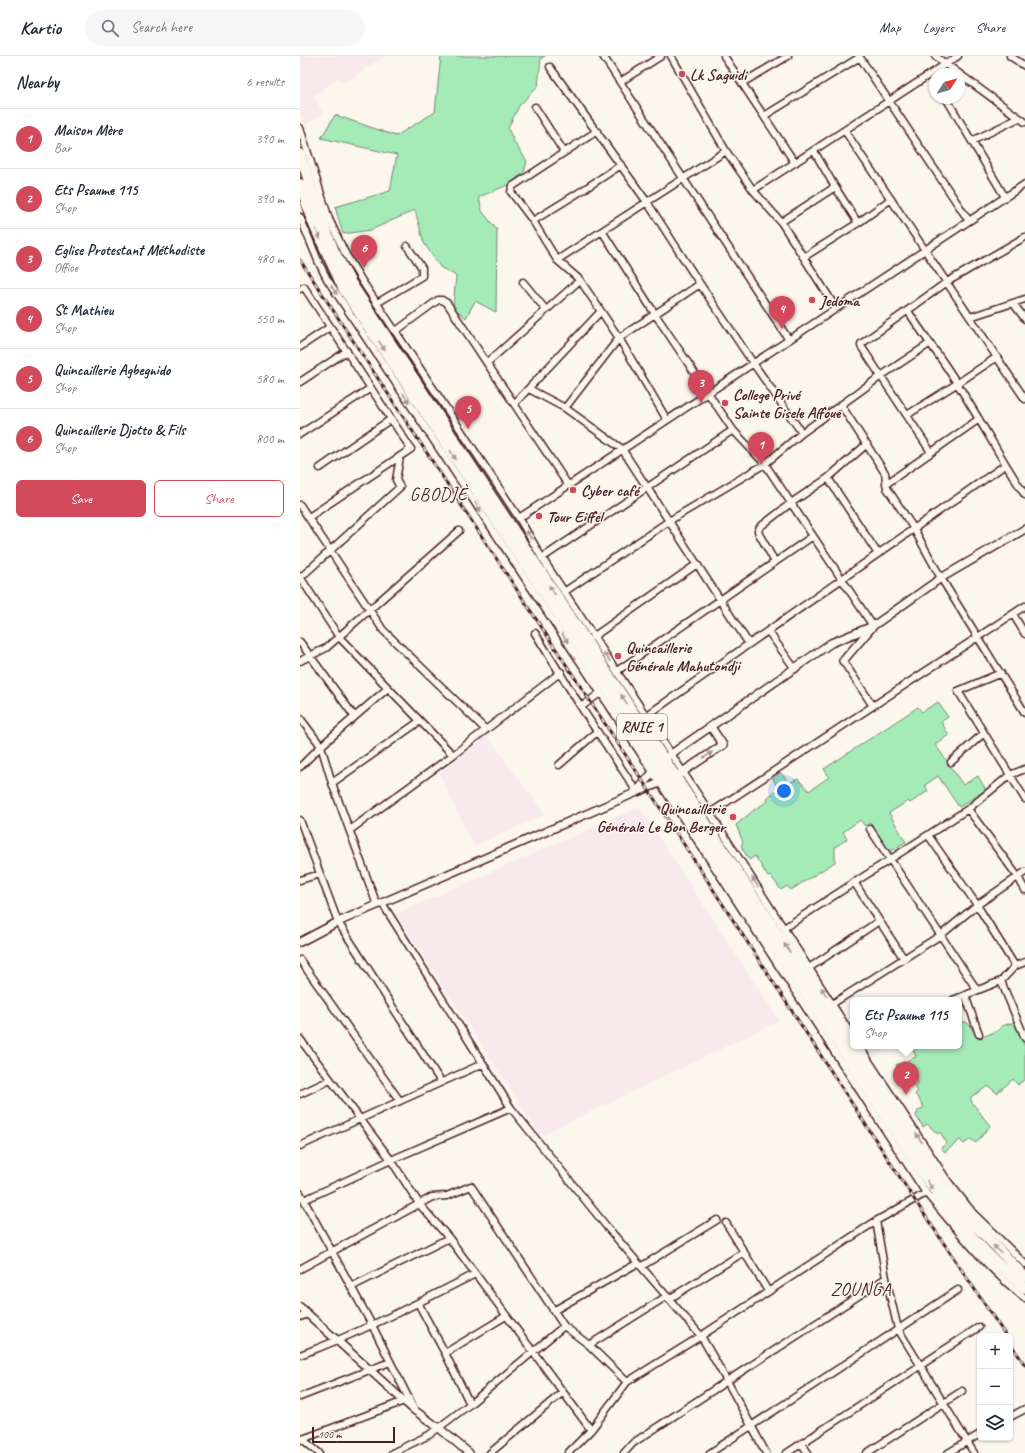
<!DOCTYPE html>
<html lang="en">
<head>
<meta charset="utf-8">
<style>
  :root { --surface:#fff; --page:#f6f6f7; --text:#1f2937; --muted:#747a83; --line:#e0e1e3; --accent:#d1495b }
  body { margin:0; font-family:Caveat,sans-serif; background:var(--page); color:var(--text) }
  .controls { position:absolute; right:12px; bottom:12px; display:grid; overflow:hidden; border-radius:6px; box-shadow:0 1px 3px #0004 }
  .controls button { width:36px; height:36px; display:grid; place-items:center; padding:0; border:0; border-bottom:1px solid var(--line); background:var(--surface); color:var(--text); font:20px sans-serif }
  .compass { position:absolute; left:629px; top:12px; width:36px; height:36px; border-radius:50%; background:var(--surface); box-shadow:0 1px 3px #0004; rotate:54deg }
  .scale { position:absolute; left:12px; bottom:10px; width:83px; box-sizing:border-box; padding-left:4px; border:2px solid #4a1f2b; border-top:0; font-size:11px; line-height:14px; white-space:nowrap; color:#4a1f2b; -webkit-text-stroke:3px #fbf7ec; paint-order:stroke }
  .you { position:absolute; left:484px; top:735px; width:14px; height:14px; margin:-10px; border:3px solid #fff; border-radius:50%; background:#1a73e8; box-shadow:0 0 0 6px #1a73e833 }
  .badge { display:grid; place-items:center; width:26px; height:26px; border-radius:50%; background:var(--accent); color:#fff; font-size:13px; font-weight:700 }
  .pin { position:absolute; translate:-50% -33px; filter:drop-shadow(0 1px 2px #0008) }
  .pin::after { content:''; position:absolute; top:21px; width:14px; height:12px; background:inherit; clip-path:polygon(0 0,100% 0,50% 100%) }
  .popup { position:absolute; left:550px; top:941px; width:112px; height:52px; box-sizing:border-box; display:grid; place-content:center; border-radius:6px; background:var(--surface); filter:drop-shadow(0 1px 3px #0005); font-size:13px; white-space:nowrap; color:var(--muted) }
  .popup b { font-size:15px; color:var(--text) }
  .popup::after { content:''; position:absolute; left:50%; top:100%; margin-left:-8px; border:8px solid transparent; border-top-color:var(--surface) }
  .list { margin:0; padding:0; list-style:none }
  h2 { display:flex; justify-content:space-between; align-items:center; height:52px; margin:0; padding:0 16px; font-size:17px }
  h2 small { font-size:13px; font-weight:400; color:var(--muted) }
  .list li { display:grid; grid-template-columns:26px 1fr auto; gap:12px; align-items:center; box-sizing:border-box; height:60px; padding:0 16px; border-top:1px solid var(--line) }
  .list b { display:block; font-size:15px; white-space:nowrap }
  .list p { margin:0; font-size:13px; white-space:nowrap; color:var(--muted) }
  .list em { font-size:13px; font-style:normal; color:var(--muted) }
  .actions { display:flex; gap:8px; padding:12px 16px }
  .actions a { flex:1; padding:9px 0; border:1px solid var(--accent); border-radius:6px; text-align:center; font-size:14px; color:var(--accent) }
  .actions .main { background:var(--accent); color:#fff }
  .icon { flex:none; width:22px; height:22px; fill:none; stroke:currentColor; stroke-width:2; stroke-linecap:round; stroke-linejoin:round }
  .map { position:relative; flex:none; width:725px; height:1397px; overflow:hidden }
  header { display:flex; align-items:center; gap:24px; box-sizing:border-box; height:56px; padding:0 20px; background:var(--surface); border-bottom:1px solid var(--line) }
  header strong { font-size:19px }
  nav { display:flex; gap:22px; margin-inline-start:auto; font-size:14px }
  .search { width:280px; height:36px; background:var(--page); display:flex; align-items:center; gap:10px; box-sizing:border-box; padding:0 14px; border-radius:22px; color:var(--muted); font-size:15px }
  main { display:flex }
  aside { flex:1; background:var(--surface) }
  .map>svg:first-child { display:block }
</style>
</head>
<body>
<header>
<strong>Kartio</strong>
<div class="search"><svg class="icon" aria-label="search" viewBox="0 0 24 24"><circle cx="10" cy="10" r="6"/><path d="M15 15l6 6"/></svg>Search here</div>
<nav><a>Map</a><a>Layers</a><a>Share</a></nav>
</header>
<main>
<aside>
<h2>Nearby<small>6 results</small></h2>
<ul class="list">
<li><span class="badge">1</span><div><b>Maison Mère</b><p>Bar</p></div><em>390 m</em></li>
<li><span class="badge">2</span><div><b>Ets Psaume 115</b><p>Shop</p></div><em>390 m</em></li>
<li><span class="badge">3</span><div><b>Eglise Protestant Méthodiste</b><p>Office</p></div><em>480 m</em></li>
<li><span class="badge">4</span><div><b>St Mathieu</b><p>Shop</p></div><em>550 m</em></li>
<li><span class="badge">5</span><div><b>Quincaillerie Agbegnido</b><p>Shop</p></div><em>580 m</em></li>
<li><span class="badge">6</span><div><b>Quincaillerie Djotto &amp; Fils</b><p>Shop</p></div><em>800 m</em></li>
</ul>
<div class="actions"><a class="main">Save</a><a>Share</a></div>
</aside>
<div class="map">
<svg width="725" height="1397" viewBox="0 0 725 1397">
  <rect width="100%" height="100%" fill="#fbf7ec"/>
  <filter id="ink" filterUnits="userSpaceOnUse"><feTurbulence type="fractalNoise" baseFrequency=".025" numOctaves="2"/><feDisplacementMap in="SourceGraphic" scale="8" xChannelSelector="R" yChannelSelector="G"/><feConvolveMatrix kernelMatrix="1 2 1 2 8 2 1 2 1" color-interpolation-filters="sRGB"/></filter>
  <g filter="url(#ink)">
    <path fill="#f8e9ed" d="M0,0h85l-43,28 -4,-6 -24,18 9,17 -18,12 -5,-12z
      M187,680l58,78 -71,32 -35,-73z
      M339,751l139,212 -1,3 -233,112 -5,-1 -143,-219z
      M563,990h23l1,3 -16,9z"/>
    <path fill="#a4ebb8" stroke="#778572" d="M141,0h104l-4,2 -3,28 -19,20 -11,22 6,14 13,19 -3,11 -14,12 -31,13 3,14 15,19 -1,82 -21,-11 -9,17 -13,-11 3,-31 -16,-9 -16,-24 -9,-33 -44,20 -28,4 -8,-27 55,-16 7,-36 -76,-17 14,-23 61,21 39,-24z
      M638,646l10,15 -7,5 8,13 -14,9 28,41 15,-9 8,14 -27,17 -21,-31 -13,9 3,6 -18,12 -2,-2 -19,12 17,29 -17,10 -19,-29 -5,3 -5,-6 -17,12 4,7 -12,8v15l-44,28 -4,-4 -6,4 -10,-14 -3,1 -13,-21 -6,4 -8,-14 2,-4 -7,-17 18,-15 14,-9 -1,-3 11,-9 -5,-11 8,-5 8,10 9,-4 11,12 20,-14 -5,-8 94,-62 4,5z
      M666,966l4,3 8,14 21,-9 2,-4 14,-4 10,25v32l-7,6 -5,-6 -16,14 -9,-7 -17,11v4l19,25 -14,17 -5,-4 -7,5 -4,-4 -15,12 -4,-4 6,-5 -7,-11 -2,2 -11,-10 -4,3 -7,-11 2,-5 6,-4 -9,-13 3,-3 -4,-5 4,-3 -8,-14 -9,4 -5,-8 20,-8 -4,-11h47v-23z"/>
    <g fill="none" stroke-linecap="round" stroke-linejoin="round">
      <defs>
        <path id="minor" d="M303,0l186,284
          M371,0l55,95 27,39 28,32 55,86
          M424,0l71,107
          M559,0l110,165
          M635,0l90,66
          M710,0l15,10
          M250,11l97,135 53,82 53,79 49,70
          M320,26l41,-26
          M442,27l46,-27
          M646,42l59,99
          M235,51l29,45
          M464,60l96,-59
          M0,72l29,91 15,32 18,30 157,237 23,40 168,255 143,224
          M297,75l-84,55 -2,6 22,29 24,39 23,20 39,58 48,82
          M545,75l180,268
          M672,85l47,-23
          M514,95l21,36 23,36
          M453,134l205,-134
          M0,161l19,46 8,16 326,493 273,421c31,36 60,75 99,105
          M233,165l50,-31 38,-25
          M481,166l54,-35
          M302,175l53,83 78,116 32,34 108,162
          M504,201l54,-34 33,-24
          M257,204l169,-109
          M223,226l23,28
          M0,233l4,-2 107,162 -102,68
          M77,247l45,-27v-8l-15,-22
          M713,247l12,16
          M608,255c16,25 35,49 50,74 23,36 43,74 67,110
          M670,261l55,-18
          M96,275l42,-31h4l5,3 121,182
          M0,291l30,-20
          M188,306l92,-82
          M0,326l47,-31
          M229,333l36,19 57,41 127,195
          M214,348l87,-93
          M541,349l44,68 2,15 27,41 27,49 84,135
          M265,352l54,-70 81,-54
          M607,359l51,-32 39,-26
          M0,378l71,-46
          M631,396l-70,-106v-2l86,-62 78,-45
          M20,412l71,-49
          M528,422l50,76
          M586,428l93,-65
          M0,449l83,125 103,100
          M219,462l506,-334
          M242,502l191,-128
          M475,506l-16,-28 -1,-3 2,-4 31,-24 37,-25 39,-34
          M0,521l39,60 114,118
          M0,522l100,-91 -4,-7 4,-23
          M264,536l105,-71 96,-57 37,-31 79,-57 48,-32
          M713,558l12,20
          M468,575l27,38
          M235,577l46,74 56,85
          M293,581l104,-73
          M0,586l54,74
          M0,605l26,-13 133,-117
          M543,605l30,45
          M317,615l196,-135
          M701,617l-43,18 67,108
          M281,651l19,-14
          M346,660l359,-251
          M0,662l21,28 11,37 45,122
          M651,706l33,-29
          M259,709l38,-33
          M0,711l21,-21 67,-58
          M32,727l88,-62
          M668,753l50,68 7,13
          M410,757l315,-207
          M0,764l38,102 103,160
          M570,773l107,161
          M50,774l103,-75 108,-83
          M628,779l49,70 38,61
          M0,824l20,-6
          M554,826l50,77
          M82,847l129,205 96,119 94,109 26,45 39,72
          M484,872l184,-119 42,-34 15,-6
          M0,904l100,141
          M509,912l70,-47
          M701,925l24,57
          M665,939l14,39
          M653,944l48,-19 14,-15 10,-4
          M532,948l109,-69 36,-30 48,-33
          M0,983l91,121 29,45 29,33 142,192
          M559,990l88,134 27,34 51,50
          M0,1038l30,-14
          M0,1090l182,-82
          M0,1137l72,132 41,82
          M4,1144l87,-40 120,-52
          M576,1165l10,57 12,51 76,124
          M426,1167l42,68
          M342,1210l75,-46
          M0,1213l132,-72 15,-1 24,-10 93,140 25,19 38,37
          M51,1231l98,-49
          M369,1243l75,-47
          M118,1247l27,50 25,51
          M253,1255l85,-48
          M0,1261l8,-3
          M289,1289l78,-49
          M145,1297l61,-37
          M0,1299c60,-22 118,-52 175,-81
          M0,1341l90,-35
          M710,1361l15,-8
          M1,1382l18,15
          M0,1384l107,-40
          M502,1388l6,9
          M92,1397l37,-18 41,-31 94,-78
          M190,1397l73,-61
          M268,1397l23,-23 36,-48 74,-46 175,-115 50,-28
          M324,1397l9,-10 94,-62 159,-103
          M410,1397l248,-163
          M487,1397l192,-126
          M567,1397l95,-62
          M648,1397l32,-19"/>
        <path id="tertiary" d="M543,605l30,-35 68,-48 84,-49
          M337,735l27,-32 7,-5 160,-111 42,-17
          M0,886l38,-20 299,-130 38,-15 48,-32 -12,-18
          M0,1251l114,103 25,18 30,25"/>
        <path id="trunk" d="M0,98l22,67 12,30 17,32 336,511 254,391 31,37 53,55
          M0,128l14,41 29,63 315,478 263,405c29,43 64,84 104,117"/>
      </defs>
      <use href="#minor" stroke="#4a1f2b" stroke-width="9"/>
      <use href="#tertiary" stroke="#4a1f2b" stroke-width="10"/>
      <use href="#trunk" stroke="#4a1f2b" stroke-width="13"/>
      <use href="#minor" stroke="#fbf7ec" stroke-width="6"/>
      <use href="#tertiary" stroke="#fbf7ec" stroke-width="7"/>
      <use href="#trunk" stroke="#fbf7ec" stroke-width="10"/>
      <defs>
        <path id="rail" d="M0,204l344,523 270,416 92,137
          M710,1287l15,22"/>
      </defs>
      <use href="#rail" stroke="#4a1f2b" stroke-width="3"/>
      <use href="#rail" stroke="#fbf7ec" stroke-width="1.5" stroke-dasharray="4.5" stroke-linecap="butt"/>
    </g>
    <defs><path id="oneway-solid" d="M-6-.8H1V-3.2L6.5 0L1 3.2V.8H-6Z"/></defs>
    <g fill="#ab9695">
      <use href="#oneway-solid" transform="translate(18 178) rotate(65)"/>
      <use href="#oneway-solid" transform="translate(34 234) rotate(57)"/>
      <use href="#oneway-solid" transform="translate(82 290) rotate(57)"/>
      <use href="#oneway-solid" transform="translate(106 342) rotate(57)"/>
      <use href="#oneway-solid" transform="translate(153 399) rotate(57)"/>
      <use href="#oneway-solid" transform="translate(178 451) rotate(57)"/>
      <use href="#oneway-solid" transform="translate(229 479) rotate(-119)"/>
      <use href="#oneway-solid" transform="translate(252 534) rotate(-123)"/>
      <use href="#oneway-solid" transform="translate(265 582) rotate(57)"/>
      <use href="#oneway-solid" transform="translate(307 601) rotate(-124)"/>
      <use href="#oneway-solid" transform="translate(324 643) rotate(-124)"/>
      <use href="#oneway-solid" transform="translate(408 699) rotate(-34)"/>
      <use href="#oneway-solid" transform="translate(455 826) rotate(-122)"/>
      <use href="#oneway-solid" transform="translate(487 892) rotate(-123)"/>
      <use href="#oneway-solid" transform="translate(524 936) rotate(-122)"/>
      <use href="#oneway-solid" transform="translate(619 1082) rotate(-123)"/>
      <use href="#oneway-solid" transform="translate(630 1129) rotate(56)"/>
      <use href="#oneway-solid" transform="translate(697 1193) rotate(-135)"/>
    </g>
  </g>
  <g fill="#d1495b" stroke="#fbf7ec" stroke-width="1.5">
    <circle cx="382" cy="18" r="4"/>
    <circle cx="512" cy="244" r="4"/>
    <circle cx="425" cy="347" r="4"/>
    <circle cx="273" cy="434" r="4"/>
    <circle cx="239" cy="460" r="4"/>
    <circle cx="318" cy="600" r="4"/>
    <circle cx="433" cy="761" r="4"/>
  </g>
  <g text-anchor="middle" stroke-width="3" stroke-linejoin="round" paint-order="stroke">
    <rect fill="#fbf7ec" stroke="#7f6065" stroke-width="1" x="317" y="658" width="50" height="26" rx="3"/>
    <g font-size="15" font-weight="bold" fill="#4a1f2b">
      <text x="342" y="676">RNIE 1</text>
    </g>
    <g font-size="16" font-weight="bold" fill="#4a1f2b" stroke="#fbf7ec" text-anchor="start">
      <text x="390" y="24">Lk Saguidi</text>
      <text x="520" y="250">Jedoma</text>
      <text x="433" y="344">College Privé<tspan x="433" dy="18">Sainte Gisele Affoue</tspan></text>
      <text x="281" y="440">Cyber café</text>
      <text x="247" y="466">Tour Eiffel</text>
      <text x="326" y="597">Quincaillerie<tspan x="326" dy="18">Générale Mahutondji</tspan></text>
      <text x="425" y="758" text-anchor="end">Quincaillerie<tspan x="425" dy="18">Générale Le Bon Berger</tspan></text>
    </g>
    <g font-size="18" letter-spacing="1" fill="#4a1f2b" stroke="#fbf7ec">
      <text x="139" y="444">GBODJÈ</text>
      <text x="561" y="1239">ZOUNGA</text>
    </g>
  </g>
</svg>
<div class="controls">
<button>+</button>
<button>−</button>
<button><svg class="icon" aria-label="layers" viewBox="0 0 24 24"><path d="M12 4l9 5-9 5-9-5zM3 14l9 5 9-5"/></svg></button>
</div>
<svg class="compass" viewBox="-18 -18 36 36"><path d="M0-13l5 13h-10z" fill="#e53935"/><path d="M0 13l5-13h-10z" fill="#747a83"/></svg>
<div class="scale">100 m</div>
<div class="you"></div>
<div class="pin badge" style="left:461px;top:409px">1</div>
<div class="pin badge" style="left:606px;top:1039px">2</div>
<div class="popup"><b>Ets Psaume 115</b>Shop</div>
<div class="pin badge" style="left:401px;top:347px">3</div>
<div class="pin badge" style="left:482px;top:273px">4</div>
<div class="pin badge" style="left:168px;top:373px">5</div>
<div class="pin badge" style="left:64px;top:212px">6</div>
</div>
</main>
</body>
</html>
